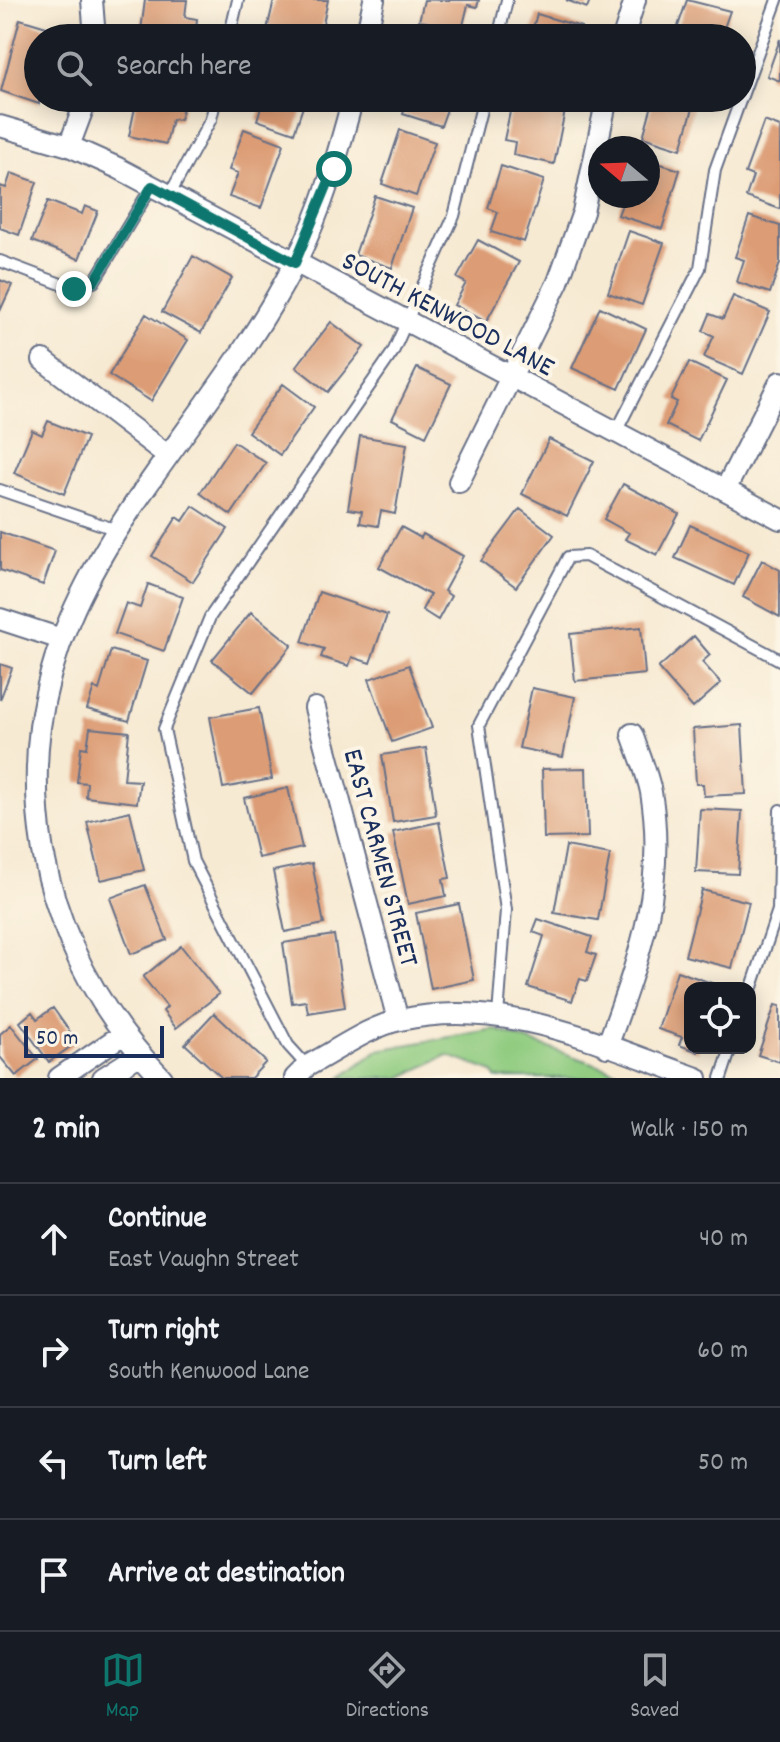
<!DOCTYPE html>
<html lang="en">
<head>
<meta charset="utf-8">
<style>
  :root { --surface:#171b24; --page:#20242c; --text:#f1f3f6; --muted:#9ea1a6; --line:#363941; --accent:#0f766e }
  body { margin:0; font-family:Dekko,sans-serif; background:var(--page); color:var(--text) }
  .controls { position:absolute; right:24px; bottom:24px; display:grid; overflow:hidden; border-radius:16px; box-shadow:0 4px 20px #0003 }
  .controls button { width:72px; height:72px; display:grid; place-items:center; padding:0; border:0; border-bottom:2px solid var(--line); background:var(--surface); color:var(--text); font:40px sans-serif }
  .compass { position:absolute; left:588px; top:136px; width:72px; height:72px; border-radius:50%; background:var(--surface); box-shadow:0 4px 20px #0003; rotate:289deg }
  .scale { position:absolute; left:24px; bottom:20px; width:140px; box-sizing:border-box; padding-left:8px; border:4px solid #1b2f5e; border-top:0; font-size:22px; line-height:28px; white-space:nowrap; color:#1b2f5e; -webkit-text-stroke:6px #fcf5e5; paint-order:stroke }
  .stop { position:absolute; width:24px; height:24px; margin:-18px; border:6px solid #0f766e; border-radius:50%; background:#fff }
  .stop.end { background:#0f766e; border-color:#fff; box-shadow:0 2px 8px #0008 }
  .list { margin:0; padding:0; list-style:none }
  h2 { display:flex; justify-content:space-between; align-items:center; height:104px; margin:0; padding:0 32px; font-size:34px }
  h2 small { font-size:26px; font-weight:400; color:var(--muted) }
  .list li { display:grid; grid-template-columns:52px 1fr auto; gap:24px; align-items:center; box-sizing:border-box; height:112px; padding:0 32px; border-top:2px solid var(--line) }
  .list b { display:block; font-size:30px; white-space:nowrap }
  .list p { margin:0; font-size:26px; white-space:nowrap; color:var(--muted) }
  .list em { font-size:26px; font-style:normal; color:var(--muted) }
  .icon { flex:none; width:44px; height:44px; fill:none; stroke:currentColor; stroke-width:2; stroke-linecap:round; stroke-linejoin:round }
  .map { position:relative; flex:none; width:780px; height:1078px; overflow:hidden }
  .search { position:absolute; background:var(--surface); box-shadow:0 4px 20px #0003; left:24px; right:24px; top:24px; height:88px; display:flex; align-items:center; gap:20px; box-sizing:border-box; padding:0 28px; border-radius:44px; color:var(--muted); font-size:30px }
  .sheet { height:552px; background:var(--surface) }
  nav { display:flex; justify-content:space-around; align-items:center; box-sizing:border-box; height:112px; border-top:2px solid var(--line); background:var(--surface); font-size:22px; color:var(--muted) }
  nav a { display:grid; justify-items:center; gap:4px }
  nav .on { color:var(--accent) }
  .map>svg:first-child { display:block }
</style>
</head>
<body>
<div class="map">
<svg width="780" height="1078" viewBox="0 0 780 1078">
  <rect width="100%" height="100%" fill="#fcf5e5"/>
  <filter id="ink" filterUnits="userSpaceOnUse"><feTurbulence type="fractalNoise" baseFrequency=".0125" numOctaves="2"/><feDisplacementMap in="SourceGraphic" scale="16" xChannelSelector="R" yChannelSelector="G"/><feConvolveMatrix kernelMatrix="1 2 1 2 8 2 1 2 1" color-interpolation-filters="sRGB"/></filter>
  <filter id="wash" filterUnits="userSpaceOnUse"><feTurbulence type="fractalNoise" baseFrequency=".006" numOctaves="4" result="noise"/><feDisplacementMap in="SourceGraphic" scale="32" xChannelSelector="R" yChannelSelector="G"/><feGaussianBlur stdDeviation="1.8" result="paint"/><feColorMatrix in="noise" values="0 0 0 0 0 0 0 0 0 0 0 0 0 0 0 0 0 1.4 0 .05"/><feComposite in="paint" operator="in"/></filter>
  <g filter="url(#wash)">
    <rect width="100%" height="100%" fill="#f7ead3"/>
    <path fill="#91cc81" stroke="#567e70" stroke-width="2" d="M494,1029l142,49h-140l-3,-6 -46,-17 -47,23h-59l37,-28z"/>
    <g id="blocks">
      <path fill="#dc9c75" d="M145,0h42l-2,17 12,2 -2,19h-55z
        M274,0h54l-8,38h-55z
        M424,0h55l-2,7 -9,-2 -8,33h-37l4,-16 -8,-1z
        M566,0h24l-3,8z
        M687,0l43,11 -6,17 12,4 -2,6h-60z
        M537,14l44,13 -4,11h-47z
        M20,19l33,10 -2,9h-13l1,66 -38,-13z
        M780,39v42l-13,-5z
        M137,98h48l-5,22 -8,-1 -6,25 -37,-8z
        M264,98h42l-12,35 -37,-13z
        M408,98h43l-10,28 -38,-12z
        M513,98l54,3 -13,63 -41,-9 2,-13 -11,-2z
        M654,98h42l-15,51 -38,-12z
        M764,121l16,6v82l-34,-12 7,-21 -8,-3z
        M244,129l40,15 -23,64 -32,-11 9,-24 -9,-3z
        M400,130l35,12 -19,54 -34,-12z
        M648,160l32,10 -18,59 -44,-14 7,-19h23z
        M501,166l43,14 -20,62 -33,-10 7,-20 -10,-4z
        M11,173l26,9 -18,53 -19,-7v-42l6,2z
        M375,196l37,12 -20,60 -37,-13z
        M48,201l34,13 3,-8 13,5 -19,48 -47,-18z
        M749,216l31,10v37l-10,30 -33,-11 7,-22 -9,-3z
        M629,231l35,12 -22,62 -34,-12z
        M478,240l41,22 -33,60 -32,-17 12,-22 -9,-5z
        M193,256l39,22 -31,55 -39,-21z
        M0,280l12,5 -12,26z
        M733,296l37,16 -27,62 -39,-17 10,-21 -11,-5 7,-17 13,5z
        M600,307l46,22 -27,60 -47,-21z
        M146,314l42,26 -37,61 -42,-26z
        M331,322l33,25 -36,45 -32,-25z
        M689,362l38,18 -29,61 -32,-16 11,-23 -6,-3z
        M417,368l34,16 -25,52 -34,-17z
        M283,384l31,23 -34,48 -32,-23z
        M48,421l39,16 -23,57 -50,-21 18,-43 10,5z
        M360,436l47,8 -12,70 -14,-3 -3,15 -18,-3 2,-12 -14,-2z
        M549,439l45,22 -27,55 -45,-22z
        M234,442l32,21 -35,52 -31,-22z
        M623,484l56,30 -22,41 -32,-16 4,-6 -25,-14z
        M193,506l35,23 -35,53 -41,-26 25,-39 6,4z
        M520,509l34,26 -38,52 -35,-26z
        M690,525l59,27 -15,33 -59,-27z
        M401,527l20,11 2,-4 40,22 -19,35 7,5 -13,24 -16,-10 8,-15 -51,-28z
        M0,532l55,19 -12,34 -43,-15z
        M762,560l18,10v47l-37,-20z
        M148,584l35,13 -19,54 -49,-17 11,-31 14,5z
        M319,592l68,23 -17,48 -18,-6 -3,9 -28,-9 3,-8 -22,-7z
        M251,612l41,33 -39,48 -41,-33z
        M641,627l4,47 -70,7 -5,-47z
        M694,636l16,19 -8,7 19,21 -28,25 -35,-40z
        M111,650l36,11 -18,60 -42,-12 7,-21 5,2z
        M0,664l12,4 -12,32z
        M409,665l23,63 -40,14 -23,-63z
        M532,688l43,9 -12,60 -44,-9z
        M259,708l13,71 -49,9 -13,-71z
        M742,725l4,69 -42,2 -1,-12h-7l-3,-55z
        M90,728l39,4 -5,48 16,1 -3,22 -51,-6 1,-14 -10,-1 4,-35 6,1z
        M426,748l10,67 -43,7 -11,-67z
        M586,768l2,69 -44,1 -2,-69z
        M288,788l14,60 -44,10 -14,-60z
        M700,809l42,2 -4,63 -42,-2z
        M130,811l14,59 -43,10 -14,-58z
        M439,822l11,56 -7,1 3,17 -38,8 -15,-72z
        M566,846l44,8 -12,66 -44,-7z
        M312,863l12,61 -39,8 -12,-61z
        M145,885l22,55 -36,14 -21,-56z
        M702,890l47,12 -17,66 -47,-12z
        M459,904l15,76 -43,9 -15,-76z
        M538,919l54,18 -5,15 9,3 -9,26 -7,-2 -8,22 -44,-14 16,-51 -11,-4z
        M334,935l11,72 -37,6 -2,-12 -14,2 -9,-60z
        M181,946l38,48 -43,34 -13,-17 4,-4 -24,-30z
        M677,971l43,15 -30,2v60h9l-1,4 -19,-7 3,-8 -24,-8z
        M775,1005l5,1v56l-22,-7z
        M53,1008l24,34 -28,20 -29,-40 12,-10 5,7z
        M214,1013l52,49 -15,16h-29l-37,-34z
        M11,1025l27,34 -22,17 -16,-19v-23z"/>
    </g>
  </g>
  <g filter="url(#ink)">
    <use href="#blocks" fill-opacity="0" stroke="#687087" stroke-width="2"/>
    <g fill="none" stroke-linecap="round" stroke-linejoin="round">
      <defs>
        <path id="lane" d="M229,38l9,-38
          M498,38l9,-38
          M742,96l35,-96
          M170,194l41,-75 5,-21
          M0,261l74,28 20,-7 58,-96
          M616,432l84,-164 15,-98 26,-72
          M0,490l114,39
          M750,993l28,-83 2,-100
          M498,1016l8,-106 -27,-185 89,-168 18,-1 194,104
          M307,1066l-19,-21 -95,-184 -29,-132 46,-112 183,-265 61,-136 30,-118
          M721,1078l10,-30"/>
        <path id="street" d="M92,0l3,38
          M366,38l8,-38
          M623,38l12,-38
          M0,126l69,20 49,22 662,351
          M69,146l18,-48
          M43,360l124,95
          M459,482l99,-200 25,-70 24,-114
          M725,490l55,-108
          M0,619l55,18
          M315,708l83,312
          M607,1047c31,-87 60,-161 44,-255 -4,-20 -13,-40 -19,-58
          M59,1078l64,-44
          M103,1078l36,-23
          M162,1078c-62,-64 -102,-139 -119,-226 -43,-261 147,-385 252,-589 27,-52 43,-109 58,-165
          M295,1078l12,-12c29,-15 61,-39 93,-46 106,-23 199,24 297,58"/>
      </defs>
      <use href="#lane" stroke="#687087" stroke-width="14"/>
      <use href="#street" stroke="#687087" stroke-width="24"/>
      <use href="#lane" stroke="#fff" stroke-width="10"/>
      <use href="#street" stroke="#fff" stroke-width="20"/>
    </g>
  </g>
  <g fill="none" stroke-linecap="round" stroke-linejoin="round" filter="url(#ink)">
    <path stroke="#0f766e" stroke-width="10" d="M74,289l20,-7 58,-96 143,77 39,-94"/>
  </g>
  <g text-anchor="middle" stroke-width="8" stroke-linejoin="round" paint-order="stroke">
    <g font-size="28" fill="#1b2f5e" stroke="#fcf5e5">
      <text transform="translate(449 312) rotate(28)" y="10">SOUTH KENWOOD LANE</text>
      <text transform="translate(383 857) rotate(75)" y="10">EAST CARMEN STREET</text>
    </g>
  </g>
</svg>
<div class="controls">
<button><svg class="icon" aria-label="locate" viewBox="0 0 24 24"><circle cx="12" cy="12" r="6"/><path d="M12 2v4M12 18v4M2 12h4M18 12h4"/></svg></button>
</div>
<svg class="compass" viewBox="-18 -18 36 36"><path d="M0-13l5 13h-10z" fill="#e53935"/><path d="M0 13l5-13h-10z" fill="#9ea1a6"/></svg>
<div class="scale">50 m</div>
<div class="stop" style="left:334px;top:169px"></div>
<div class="stop end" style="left:74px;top:289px"></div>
<div class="search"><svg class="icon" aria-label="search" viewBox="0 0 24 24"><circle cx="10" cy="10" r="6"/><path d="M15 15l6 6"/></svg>Search here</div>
</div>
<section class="sheet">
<h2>2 min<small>Walk · 150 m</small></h2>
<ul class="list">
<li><svg class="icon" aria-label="ahead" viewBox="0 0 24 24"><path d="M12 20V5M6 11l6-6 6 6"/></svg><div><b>Continue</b><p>East Vaughn Street</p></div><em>40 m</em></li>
<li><svg class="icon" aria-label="right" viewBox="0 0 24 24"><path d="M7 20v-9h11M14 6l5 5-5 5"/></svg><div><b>Turn right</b><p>South Kenwood Lane</p></div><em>60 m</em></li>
<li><svg class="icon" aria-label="left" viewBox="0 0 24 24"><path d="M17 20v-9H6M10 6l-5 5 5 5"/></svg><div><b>Turn left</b></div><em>50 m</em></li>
<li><svg class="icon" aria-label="arrive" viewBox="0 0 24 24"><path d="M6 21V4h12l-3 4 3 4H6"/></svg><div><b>Arrive at destination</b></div></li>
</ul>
</section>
<nav>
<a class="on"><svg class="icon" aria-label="map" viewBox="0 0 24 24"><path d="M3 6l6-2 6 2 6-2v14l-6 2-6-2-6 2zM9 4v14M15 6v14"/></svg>Map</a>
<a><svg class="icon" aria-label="directions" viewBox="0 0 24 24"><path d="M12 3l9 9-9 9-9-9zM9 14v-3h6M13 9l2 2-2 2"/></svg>Directions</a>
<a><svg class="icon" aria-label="saved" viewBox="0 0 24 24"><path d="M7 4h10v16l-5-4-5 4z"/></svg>Saved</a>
</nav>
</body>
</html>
